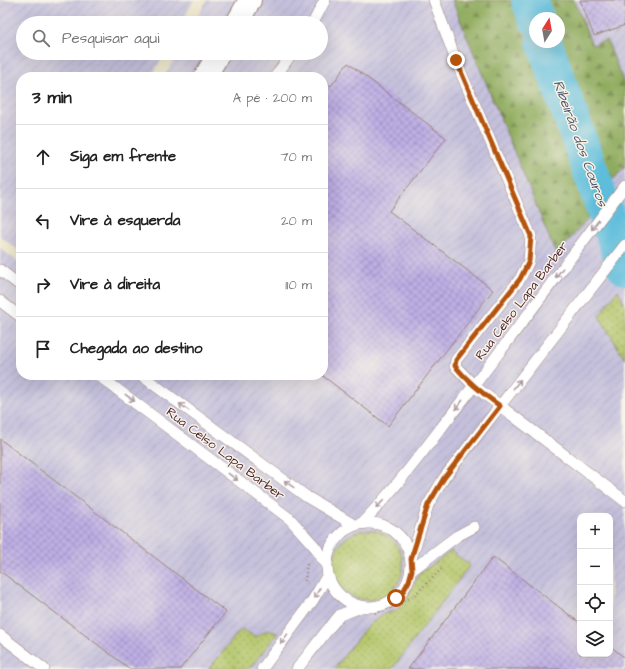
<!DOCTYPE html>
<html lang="pt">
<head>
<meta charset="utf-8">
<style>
  :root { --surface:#fff; --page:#f2f2f2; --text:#222; --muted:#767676; --line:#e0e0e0 }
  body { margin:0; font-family:"Architects Daughter",sans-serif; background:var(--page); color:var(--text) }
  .controls { position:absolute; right:12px; bottom:12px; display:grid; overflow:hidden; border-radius:8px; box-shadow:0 4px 16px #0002 }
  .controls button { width:36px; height:36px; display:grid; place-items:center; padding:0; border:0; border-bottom:1px solid var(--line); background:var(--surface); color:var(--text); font:20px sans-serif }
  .compass { position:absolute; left:529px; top:12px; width:36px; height:36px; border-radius:50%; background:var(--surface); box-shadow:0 4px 16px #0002; rotate:11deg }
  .stop { position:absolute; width:12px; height:12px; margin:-9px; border:3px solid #b45309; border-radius:50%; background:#fff }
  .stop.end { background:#b45309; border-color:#fff; box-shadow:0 1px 4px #0008 }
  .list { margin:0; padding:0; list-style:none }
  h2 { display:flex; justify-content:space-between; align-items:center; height:52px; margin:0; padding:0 16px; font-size:17px }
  h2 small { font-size:13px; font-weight:400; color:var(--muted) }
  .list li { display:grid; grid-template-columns:26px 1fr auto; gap:12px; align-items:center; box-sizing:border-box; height:64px; padding:0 16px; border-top:1px solid var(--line) }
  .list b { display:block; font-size:15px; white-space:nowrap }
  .list em { font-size:13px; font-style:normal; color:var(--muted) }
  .icon { flex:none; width:22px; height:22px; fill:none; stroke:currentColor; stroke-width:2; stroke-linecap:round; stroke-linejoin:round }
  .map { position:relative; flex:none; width:625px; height:669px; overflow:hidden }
  .search { position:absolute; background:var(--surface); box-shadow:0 4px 16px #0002; left:16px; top:16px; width:312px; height:44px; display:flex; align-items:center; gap:10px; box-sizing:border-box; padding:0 14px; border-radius:22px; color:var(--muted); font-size:15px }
  .panel { position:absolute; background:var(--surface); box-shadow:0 4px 16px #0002; left:16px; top:72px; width:312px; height:308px; border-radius:16px }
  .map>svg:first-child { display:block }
</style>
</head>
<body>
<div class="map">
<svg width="625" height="669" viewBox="0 0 625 669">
  <defs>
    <pattern id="industrial-furrows" width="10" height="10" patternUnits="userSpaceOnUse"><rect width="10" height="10" fill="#c4c0db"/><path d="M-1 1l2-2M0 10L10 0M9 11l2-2" fill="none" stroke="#aaa5bc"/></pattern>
    <pattern id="grass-dots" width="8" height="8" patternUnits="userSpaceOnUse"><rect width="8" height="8" fill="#b4c669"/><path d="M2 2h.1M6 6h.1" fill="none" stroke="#94a057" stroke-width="1.8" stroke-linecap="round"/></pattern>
    <pattern id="forest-firs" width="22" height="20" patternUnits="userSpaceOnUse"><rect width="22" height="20" fill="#8fab5d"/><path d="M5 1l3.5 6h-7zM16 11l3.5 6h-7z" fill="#778b4d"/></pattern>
    <pattern id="building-cross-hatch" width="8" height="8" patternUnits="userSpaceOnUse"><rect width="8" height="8" fill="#beafe5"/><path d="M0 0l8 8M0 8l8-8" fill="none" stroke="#9c8eba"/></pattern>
  </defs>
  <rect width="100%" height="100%" fill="#f7f3e8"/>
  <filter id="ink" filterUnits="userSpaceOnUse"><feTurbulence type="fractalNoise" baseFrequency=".025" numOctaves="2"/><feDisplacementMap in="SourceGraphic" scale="8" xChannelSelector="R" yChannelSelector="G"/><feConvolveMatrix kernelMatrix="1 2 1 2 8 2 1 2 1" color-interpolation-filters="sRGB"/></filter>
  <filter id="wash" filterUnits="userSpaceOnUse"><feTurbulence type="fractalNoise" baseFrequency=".012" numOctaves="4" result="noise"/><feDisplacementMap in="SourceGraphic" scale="16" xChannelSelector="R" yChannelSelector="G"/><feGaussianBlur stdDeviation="0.9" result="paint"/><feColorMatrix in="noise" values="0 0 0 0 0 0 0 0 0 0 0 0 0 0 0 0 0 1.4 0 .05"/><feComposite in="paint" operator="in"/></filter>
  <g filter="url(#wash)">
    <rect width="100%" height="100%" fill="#ece5c8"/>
    <path fill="url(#industrial-furrows)" fill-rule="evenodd" d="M0,0h194l-13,23h-158v30h142l-14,24h-130v175l-21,-16z
      M207,0h418v669h-625v-421l21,16v111h302v-298h-159l13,-24h144v-30h-127zM535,18h24v24h-24zM580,516h30v138h-30z"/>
    <path fill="url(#grass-dots)" stroke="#7f724a" d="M618,290l7,15v54l-26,-43z
      M333 565a35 35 0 1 1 70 0a35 35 0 1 1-70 0Z
      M451,551l19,14 -78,104h-58l32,-42 17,-13 13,-3 11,-13 12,-24z
      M241,629l15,8 11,-7 11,3 -29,36h-40z"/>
    <path fill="url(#forest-firs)" stroke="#6c6544" d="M452,0h64l79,211 -39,43z
      M537,0h37l18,45 15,-5 18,46v81l-19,20 -53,-145h6v-24h-15z"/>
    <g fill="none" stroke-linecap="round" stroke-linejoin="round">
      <path stroke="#5dbddb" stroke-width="36" d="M529,0l7,18
        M544,42l81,225"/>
    </g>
    <g id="blocks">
      <path fill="url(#building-cross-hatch)" d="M580,0h45v25l-31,11z
        M348,63l98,75 -57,73 104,79 -105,136 -65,-50v-296l8,6z
        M0,439l226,173 -46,57h-50l-130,-98z
        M493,557l87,66v31h30v-8l15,12v11h-217z"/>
    </g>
  </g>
  <g filter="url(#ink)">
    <use href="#blocks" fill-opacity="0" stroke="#9b827a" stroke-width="1"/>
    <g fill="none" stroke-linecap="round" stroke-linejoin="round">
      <defs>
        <path id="lane" d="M434,0l22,61 75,175 -2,25 -9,18 -64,81 -1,6 19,20 151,115
          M313,23l12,-23
          M275,77l17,-24
          M0,270l21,16
          M0,301l21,16
          M98,375l192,144 26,29 10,17
          M141,375l166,122 47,28
          M327 565a42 42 0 1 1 84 0a42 42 0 1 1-84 0Z
          M362,523c35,-36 65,-77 96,-117 57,-73 111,-147 167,-220
          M411,559l17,-54 16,-27 181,-233
          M412,570l45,-34 17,-9
          M0,635l44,34
          M262,669l51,-69 14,-24
          M297,669l32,-41 11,-13 21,-8"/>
        <path id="street" d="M237,23l13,-23
          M205,77l14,-24"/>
      </defs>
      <use href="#lane" stroke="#9b827a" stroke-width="12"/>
      <use href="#street" stroke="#9b827a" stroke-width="24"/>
      <path stroke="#9b827a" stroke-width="2.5" stroke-dasharray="1 3" stroke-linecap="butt" d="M305,581l2,-18
        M375,613l18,-6 20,-11 30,-28"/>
      <use href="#lane" stroke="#fff" stroke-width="11"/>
      <use href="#street" stroke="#fff" stroke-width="22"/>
    </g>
    <defs><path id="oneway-shaft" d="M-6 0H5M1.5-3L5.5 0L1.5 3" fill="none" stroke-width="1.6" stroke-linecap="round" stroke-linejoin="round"/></defs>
    <g stroke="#ae9aa0">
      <use href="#oneway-shaft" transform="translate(595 225) rotate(127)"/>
      <use href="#oneway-shaft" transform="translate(559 273) rotate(127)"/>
      <use href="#oneway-shaft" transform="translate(517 384) rotate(-52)"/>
      <use href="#oneway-shaft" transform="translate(130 398) rotate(37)"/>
      <use href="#oneway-shaft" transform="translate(459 405) rotate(128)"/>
      <use href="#oneway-shaft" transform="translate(184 407) rotate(-144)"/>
      <use href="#oneway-shaft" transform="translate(233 477) rotate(37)"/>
      <use href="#oneway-shaft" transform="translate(289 484) rotate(-144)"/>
      <use href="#oneway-shaft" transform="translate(380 504) rotate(134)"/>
      <use href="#oneway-shaft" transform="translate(317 593) rotate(120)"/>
      <use href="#oneway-shaft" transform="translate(284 639) rotate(126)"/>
    </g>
  </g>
  <g fill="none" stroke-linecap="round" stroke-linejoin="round" filter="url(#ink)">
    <path stroke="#b45309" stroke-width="5" d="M396,598l8,-8 5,-9 3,-11 -1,-11 17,-54 16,-27 56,-72c-17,-12 -32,-24 -45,-40l1,-6 64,-81 9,-18 2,-25 -75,-176"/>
  </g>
  <g text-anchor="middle" stroke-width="3" stroke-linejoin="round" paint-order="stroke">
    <g font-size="13" fill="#4a1f2b" stroke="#f7f3e8">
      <text transform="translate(521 300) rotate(-53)" y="5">Rua Celso Lapa Barber</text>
      <text transform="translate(226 453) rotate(37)" y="5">Rua Celso Lapa Barber</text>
    </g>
    <g font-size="14" font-style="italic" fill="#515669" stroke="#f7f3e8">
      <text transform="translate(581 143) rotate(70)" y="5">Ribeirão dos Couros</text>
    </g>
  </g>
</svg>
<div class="controls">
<button>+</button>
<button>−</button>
<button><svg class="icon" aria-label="locate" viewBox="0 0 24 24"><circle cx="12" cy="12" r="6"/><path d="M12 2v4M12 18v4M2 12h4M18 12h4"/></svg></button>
<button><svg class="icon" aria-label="layers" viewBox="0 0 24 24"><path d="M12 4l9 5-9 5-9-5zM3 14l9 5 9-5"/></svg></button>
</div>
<svg class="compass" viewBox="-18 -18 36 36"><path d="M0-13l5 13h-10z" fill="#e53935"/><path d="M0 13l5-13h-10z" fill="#767676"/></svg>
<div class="stop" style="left:396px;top:598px"></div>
<div class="stop end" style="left:456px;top:60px"></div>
<div class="search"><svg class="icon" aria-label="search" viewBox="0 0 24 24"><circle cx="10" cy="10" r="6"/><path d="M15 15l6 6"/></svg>Pesquisar aqui</div>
<section class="panel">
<h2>3 min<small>A pé · 200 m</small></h2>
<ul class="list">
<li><svg class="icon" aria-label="ahead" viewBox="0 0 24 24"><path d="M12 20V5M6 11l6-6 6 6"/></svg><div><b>Siga em frente</b></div><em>70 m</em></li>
<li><svg class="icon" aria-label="left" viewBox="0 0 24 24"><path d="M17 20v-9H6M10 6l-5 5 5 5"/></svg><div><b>Vire à esquerda</b></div><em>20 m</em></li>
<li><svg class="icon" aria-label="right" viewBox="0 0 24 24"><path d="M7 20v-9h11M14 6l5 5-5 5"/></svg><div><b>Vire à direita</b></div><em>110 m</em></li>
<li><svg class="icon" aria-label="arrive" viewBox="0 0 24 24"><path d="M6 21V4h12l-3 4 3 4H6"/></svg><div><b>Chegada ao destino</b></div></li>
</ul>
</section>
</div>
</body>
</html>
